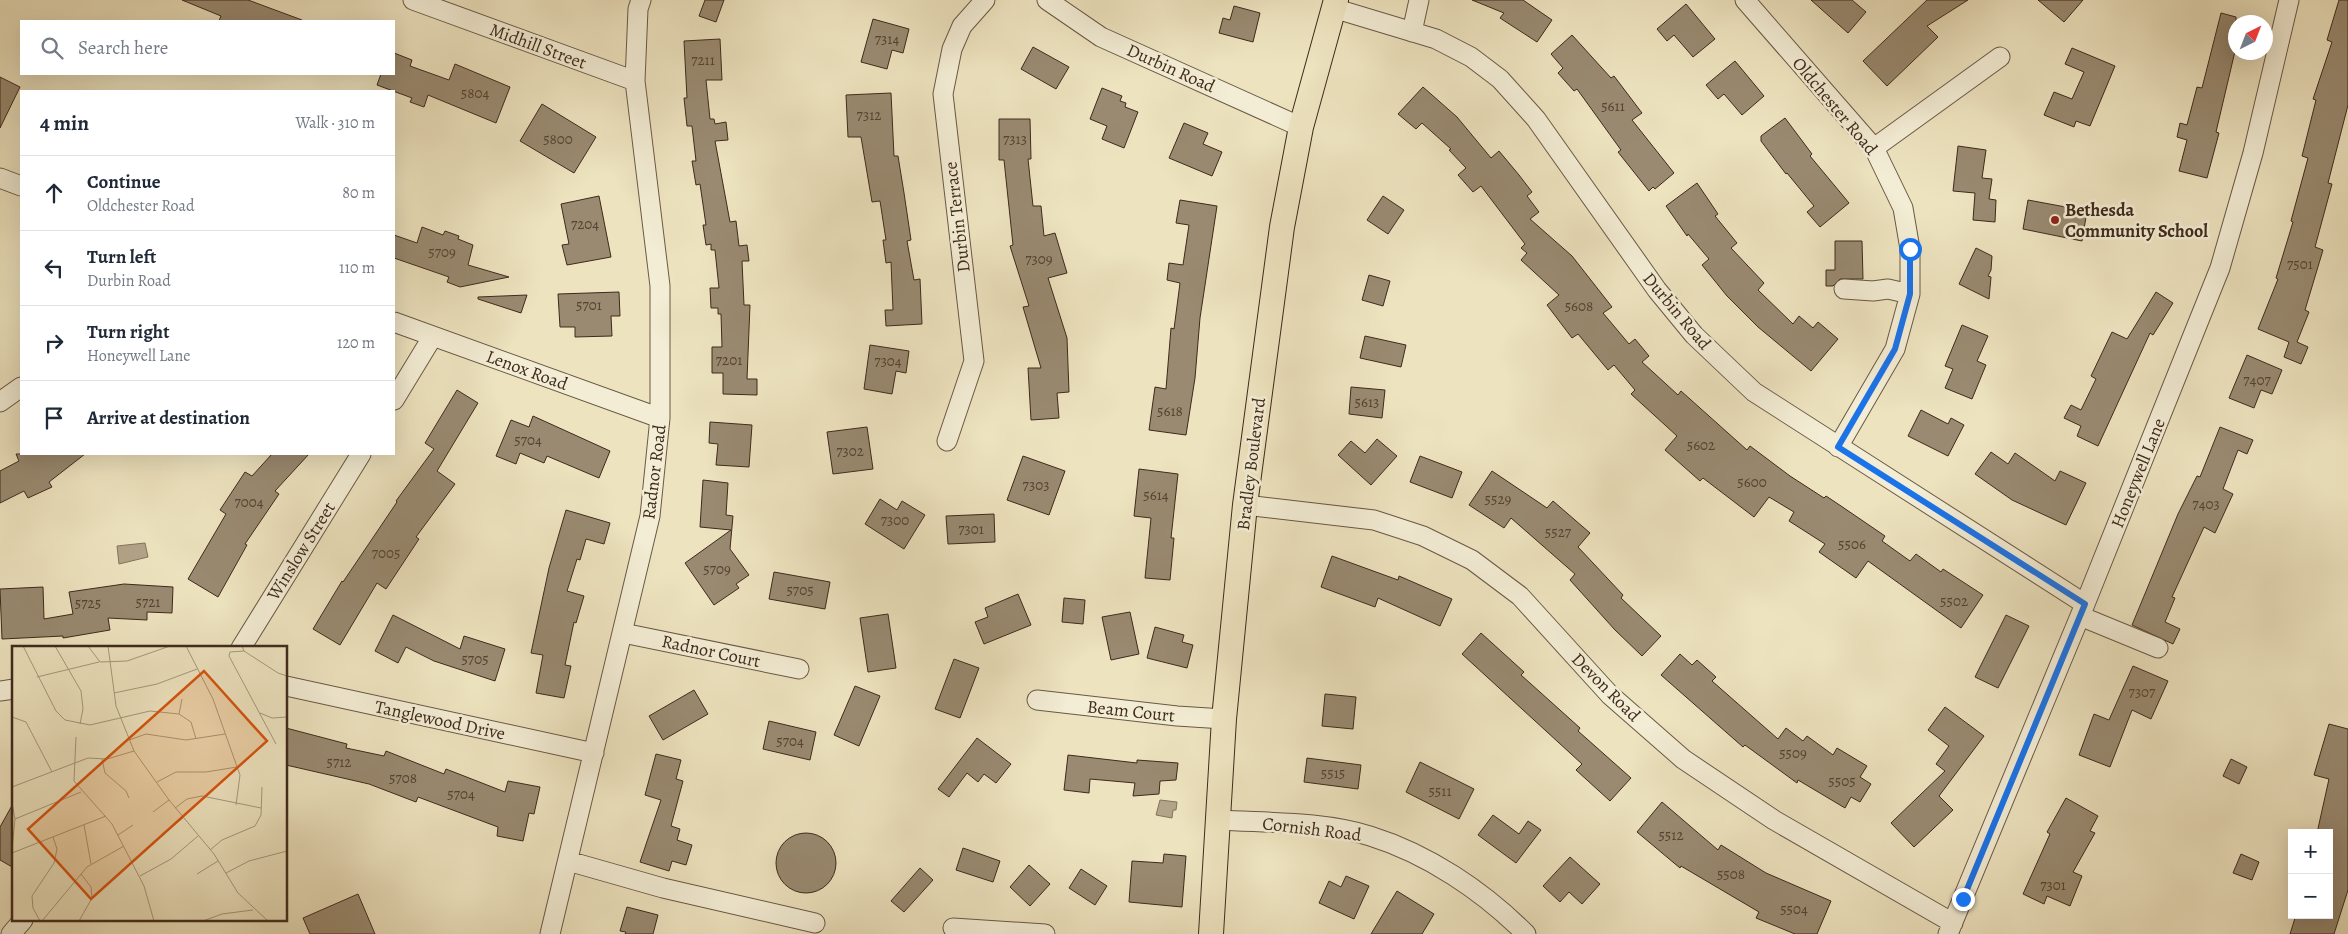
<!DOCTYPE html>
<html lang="en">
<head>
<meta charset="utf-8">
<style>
  :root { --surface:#fff; --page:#f6f6f7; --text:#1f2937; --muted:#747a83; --line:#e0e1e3 }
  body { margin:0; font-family:Alegreya,serif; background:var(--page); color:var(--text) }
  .controls { position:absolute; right:15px; bottom:15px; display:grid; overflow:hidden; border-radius:0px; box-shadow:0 5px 20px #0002 }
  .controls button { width:45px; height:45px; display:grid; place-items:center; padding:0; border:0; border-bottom:1px solid var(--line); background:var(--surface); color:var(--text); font:25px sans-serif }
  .compass { position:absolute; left:2228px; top:15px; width:45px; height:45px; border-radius:50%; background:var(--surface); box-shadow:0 5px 20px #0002; rotate:42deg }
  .stop { position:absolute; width:15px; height:15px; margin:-11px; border:4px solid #1a73e8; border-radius:50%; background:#fff }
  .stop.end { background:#1a73e8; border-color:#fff; box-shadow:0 1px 5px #0008 }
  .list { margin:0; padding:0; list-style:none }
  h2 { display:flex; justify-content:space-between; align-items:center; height:65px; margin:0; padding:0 20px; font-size:21px }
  h2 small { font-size:16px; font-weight:400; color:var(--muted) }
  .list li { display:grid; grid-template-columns:32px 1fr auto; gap:15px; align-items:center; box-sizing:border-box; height:75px; padding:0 20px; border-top:1px solid var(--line) }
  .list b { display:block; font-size:19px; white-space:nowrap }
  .list p { margin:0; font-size:16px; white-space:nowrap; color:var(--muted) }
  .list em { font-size:16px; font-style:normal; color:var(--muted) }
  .icon { flex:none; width:28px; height:28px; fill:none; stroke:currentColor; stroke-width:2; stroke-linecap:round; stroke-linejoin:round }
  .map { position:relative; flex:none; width:2348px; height:934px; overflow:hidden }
  .search { position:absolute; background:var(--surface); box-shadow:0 5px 20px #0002; left:20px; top:20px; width:375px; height:55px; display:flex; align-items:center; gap:12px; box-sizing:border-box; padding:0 18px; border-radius:0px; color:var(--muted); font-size:19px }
  .panel { position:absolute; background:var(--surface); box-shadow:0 5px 20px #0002; left:20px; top:90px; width:375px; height:365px; border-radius:0px }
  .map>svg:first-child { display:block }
</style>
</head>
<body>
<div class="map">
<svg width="2348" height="934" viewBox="0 0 2348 934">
  <rect width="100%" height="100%" fill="#ede3bf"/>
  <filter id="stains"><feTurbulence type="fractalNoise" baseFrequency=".004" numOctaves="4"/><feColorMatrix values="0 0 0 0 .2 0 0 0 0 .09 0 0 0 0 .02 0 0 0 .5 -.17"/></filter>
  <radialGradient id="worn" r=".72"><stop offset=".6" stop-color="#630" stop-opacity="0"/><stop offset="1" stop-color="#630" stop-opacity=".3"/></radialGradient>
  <path fill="#b2a488" stroke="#84735d" d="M145,543l3,14 -29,7 -2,-18z
    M1160,800l17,2 -1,8h-3l-1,8 -16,-3z"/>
  <path fill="#998a71" stroke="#3e2a1c" d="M182,0h66l54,20 -1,1h-82l2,-5z
    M705,0h19l-8,22 -17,-6z
    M1472,0h51l29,20 -15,22 -37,-24 4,-5z
    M1811,0h41l14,12 -18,21z
    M1927,0h41l-41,26 11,11 -51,49 -24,-25z
    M2038,0h45l-19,22z
    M2339,0h9v105l-20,78 4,1 -17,63 8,3 -18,60 4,2 -12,30 11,5 -7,17 -17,-7 5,-15 -31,-13 20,-50 -2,-1 17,-56 -2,-1 17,-63 -6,-2 14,-56 -3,-1 19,-57 -5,-2z
    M1686,4l29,35 -22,18 -19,-22 -7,6 -10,-12z
    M1234,6l26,7 -7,29 -34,-9 4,-15 7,2z
    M2221,13l15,4v30l-20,85 3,1 -12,45 -28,-7 8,-31 -10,-3 3,-14 7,2 10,-38 5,1z
    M873,19l36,10 -6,24 -11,-3 -5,19 -26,-7z
    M1572,35l39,43 3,-2 28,37 -10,7 42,53 -19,16 -2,-2 -4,4 -31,-39 3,-2 -44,-61 -3,2 -16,-18 5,-5 -12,-14z
    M720,39l2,41h-16l4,39h4l1,5 11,-2 2,18 -13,1 15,81 6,-1 3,25 8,-1 2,16h-7l2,44h6l-3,74h10v16l-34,-1v-21h-11v-26h10l-1,-33h-3v-6h-7l-1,-20h9l-4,-38h-4v-6l-5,1 -3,-20h3l-6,-41 -4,1 -4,-24h4l-4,-35h-5l-3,-28h3l-3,-57z
    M1033,47l36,20 -13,22 -35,-20z
    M2072,48l43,18 -25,60 -14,-5 -2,6 -30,-12 10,-23 18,7 12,-27 -19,-8z
    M394,53l18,7 -2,6 39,14 6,-16 55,23 -14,36 -68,-28 -4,12 -14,-5 2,-4 -35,-13 4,-11h13z
    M1735,61l29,35 -22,19 -18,-21 -6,5 -12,-14z
    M0,77l20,10 -20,41z
    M1423,87l34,30 34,41 8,-7 20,24 13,17 -5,4 12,16 -9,7 42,37 40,51 -9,6 26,31 6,-5 14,17 -7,6 36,33 3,-4 66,59 3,-4 40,30 34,22 2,-2 15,10 44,30 -3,5 28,20 6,-7 25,18 2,-3 40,26 -22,33 -93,-67 -12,17 -37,-26 6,-8 -36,-23 5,-9 -25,-15 -15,20 -51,-39 -3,3 -35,-31 12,-14 -46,-42 4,-4 -21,-25 -6,5 -30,-36 -6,4 -25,-33 12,-10 -38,-35 6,-7 -6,-5 4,-4 -44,-58 -8,6 -15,-17 8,-7 -17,-18 2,-1 -29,-26 -6,6 -18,-15z
    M1102,88l20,8 -2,5 6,2 -1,4 13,5 -14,36 -22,-9 5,-13 -17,-7z
    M891,93l3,63h4l6,37 7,47 -4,1 7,39 6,-1 2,45 -36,2 -1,-16h8l-2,-48 -5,1 -3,-23h3l-6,-39 -8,1 -11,-65h-13l-2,-42z
    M542,104l54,33 -22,36 -54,-32z
    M1785,118l27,36 -2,2 39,47 -29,24 -13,-15 7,-6 -27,-33 -1,1 -25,-33v-5z
    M999,119h31l1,40h-3l5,47h8l3,30 11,-3 12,40 -19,5 19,60 2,54 -12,1 2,25 -28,2 -3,-52h13l-18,-61 6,-1 -19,-60 3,-1 -9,-85h-5z
    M1184,123l24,10 -5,11 19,8 -10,24 -43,-18z
    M1958,146l28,4 -4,28 10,1 -3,20 7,1 -1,22 -22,-2 2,-27 -22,-2z
    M1697,183l21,31 -3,2 22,27 -6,5 33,35 -6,7 35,34 6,-8 14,12 5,-6 20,17 -27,32 -53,-44 -31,-31 -25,-31 7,-6 -21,-25 -1,2 -21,-30z
    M599,196l12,61 -44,8 -5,-20 7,-1 -8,-40z
    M1383,196l21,14 -16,24 -21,-14z
    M1180,200l37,6 -17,112 -5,60 -9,57 -37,-5 6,-43 11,2 5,-61 3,1 6,-46 -13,-3 2,-17 14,2 6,-40 -13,-2z
    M2028,200l59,11 -5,30 -59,-12z
    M422,227l21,8 2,-4 14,5 -1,3 15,6 -5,20 41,12 -49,10 -13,-5 2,-5 -55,-19v-23l23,8z
    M1835,241h27l1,38h-23l-7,7h-7v-16h9z
    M1976,248l16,8 -1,14 -3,6 3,1 -2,22 -30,-15z
    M1369,275l21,6 -7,25 -21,-6z
    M619,292l1,24h-9l1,20 -37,1v-10h-15l-2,-33z
    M2156,292l17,11 -20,32 -3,-2 -52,113 -21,-10 4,-10 -17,-8 7,-13 10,5 15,-31 -5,-3 21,-44 15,7z
    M527,295l-6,18 -43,-14v-2z
    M1962,325l26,11 -11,25 9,4 -14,34 -27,-11 8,-19 -8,-3z
    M1365,336l41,9 -5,22 -41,-9z
    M870,345l39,6 -3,22 -10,-2 -4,23 -28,-5z
    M2247,355l35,15 -10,24 -11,-4 -7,18 -25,-10z
    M1351,387l34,3 -3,28 -33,-4z
    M457,390l21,13 -41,68 18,13 -39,53 3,2 -33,50 -9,-6 -37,62 -27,-16 29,-48 1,1 54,-80 -1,-1 38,-52 -9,-6z
    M1921,410l27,14 3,-6 13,7 -16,31 -40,-20z
    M533,416l77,35 -11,27 -52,-22 -3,7 -24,-10 -4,11 -20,-8 15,-36 18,7z
    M710,422l42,3 -3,42 -33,-2 2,-21 -9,-1z
    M867,427l6,42 -40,5 -6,-42z
    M2220,427l33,13 -6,14 -9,-4 -15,39 10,5 -18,39 -11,-6 -32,70 3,1 -10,24 15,7 -7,15 -41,-19 46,-111 19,-38 3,1z
    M1377,439l20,17 -26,29 -33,-30 13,-14 14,12z
    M1991,452l17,12 7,-11 40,28 5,-10 26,12 -20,42 -54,-25 -37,-26z
    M16,454h69l-36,28 3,5 -24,11 -4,-7 -24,12v-32l19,-10z
    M272,454h37l-34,37 4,3 -34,50 2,1 -29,52 -30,-18 38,-65 -6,-4 25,-38 7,4z
    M1023,456l42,15 -16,44 -42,-15z
    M1420,456l42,16 -10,26 -42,-16z
    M1139,469l39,5 -7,64h3l-4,42 -25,-2 6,-60 -17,-2z
    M1492,471l55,37 6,-7 37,32 -12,14 45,48 -2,3 40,38 -19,20 -27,-26 -45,-50 5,-6 -64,-56 -7,10 -35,-23z
    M703,480l25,3 -2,32 7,1 -3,33 19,26 -13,9 3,4 -25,17 -29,-42 46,-33 -31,-3z
    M880,499l17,11 5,-9 23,14 -21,34 -39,-25z
    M566,510l44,13 -6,21 -18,-5 -6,21 -3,-1 -10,32 17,5 -8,27 -2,-1 -9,43 6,1 -7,32 -28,-5 7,-38 -12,-2 18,-85z
    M994,514l1,28 -47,2 -2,-28z
    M1332,556l66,24 1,-4 53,23 -12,27 -62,-28 -3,9 -54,-20z
    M774,572l56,10 -5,27 -56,-10z
    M124,584l49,3 -1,26 -25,-1v8l-39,-2 2,12 -47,8v-2l-61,3 -2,-50 43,-2 1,32 29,-5 -4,-22z
    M1018,594l13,31 -47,19 -9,-22 13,-5 -3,-9z
    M1064,598l21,2 -2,24 -21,-2z
    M1130,612l9,42 -28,6 -9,-43z
    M888,614l8,54 -28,4 -8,-54z
    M393,615l67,34 4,-13 41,13 -10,32 -61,-20 -28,-14 -8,16 -23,-12z
    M2006,615l23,11 -31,62 -23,-11z
    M1155,627l29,8 -2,7 11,3 -6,23 -40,-10z
    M1481,633l43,39 -3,3 59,53 -2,3 53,47 -21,23 -34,-31 6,-6 -120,-110z
    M1680,654l12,11 5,-5 19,17 -4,4 66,58 8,-11 17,13 4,-5 26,19 4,-7 30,18 -7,11 11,7 -11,18 -9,-5 -6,11 -47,-28 -1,3 -52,-38 -2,2 -82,-72z
    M954,659l25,9 -19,50 -25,-9z
    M2133,666l35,15 -17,38 -19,-9 -22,57 -31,-12 15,-41 15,6z
    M855,686l25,10 -21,50 -25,-11z
    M694,690l14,24 -45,26 -14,-24z
    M1325,694l31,3 -3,32 -31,-3z
    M1945,707l39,29 -45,60 14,14 -39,37 -23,-24 54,-52 -9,-7 13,-18 -21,-16z
    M769,721l47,11 -6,28 -47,-11z
    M2329,724l19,5v161l-14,44h-44l6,-19h33v-82h-12l12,-54 -15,-4z
    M286,728l61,16 -1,4 38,8 2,-5 58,23 2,-5 59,23 3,-11 32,6 -6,27 -5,-1 -6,28 -26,-5 1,-9 -80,-30 -2,5 -47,-18 -83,-19z
    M977,738l34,26 -15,19 -12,-9 -6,8 -11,-9 -18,24 -11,-8z
    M656,754l25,6 -5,19 7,2 -12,45 9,3 -3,11 15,5 -6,20 -14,-4 -3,10 -29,-9 21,-62 -16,-5z
    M1068,755l69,8v-3l41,3 -2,17 -16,1 -1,13 -26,2 2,-13 -45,-4 -1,14 -25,-3z
    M1307,758l54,7 -3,24 -54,-7z
    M2231,759l16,8 -8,17 -16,-8z
    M1420,762l54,27 -15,30 -53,-27z
    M2066,798l32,18 -8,15 5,2 -22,39 9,4 -12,30 -23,-10 -3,8 -21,-10 27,-60 -3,-2z
    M14,802v66l-14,-8v-33z
    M1662,802l56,48 3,-5 45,28 65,28 -14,33h-22l-39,-16 3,-6 -78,-46 -1,2 -43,-36z
    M1493,815l26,19 9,-13 13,9 -25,33 -38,-28z
    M776 863a30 30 0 1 1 60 0a30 30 0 1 1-60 0Z
    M963,848l37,13 -7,21 -37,-12z
    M1164,854l22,2 -4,51 -53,-5 3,-41 31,2z
    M2241,854l18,8 -7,18 -19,-7z
    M1570,857l30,27 -18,20 -13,-12 -9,10 -17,-16z
    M1029,865l21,19 -20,22 -20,-19z
    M920,868l13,12 -29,32 -13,-11z
    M1081,869l26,17 -12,19 -26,-17z
    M1346,876l23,10 -15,33 -35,-16 10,-22 12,6z
    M1397,891l37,23 -12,20h-51z
    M358,894l17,40h-65l-7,-16z
    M627,907l31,8 -5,19h-28l1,-2 -6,-1z"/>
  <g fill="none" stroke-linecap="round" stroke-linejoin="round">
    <defs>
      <path id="minor" d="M413,0l222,81
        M1047,0l54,37 200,90
        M1745,0l129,148 29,60 7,41v45l-15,55 -57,98
        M1333,8l103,31 35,18 29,22 36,40 121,171 37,45 60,57 331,212
        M1412,32l7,-32
        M1874,148l126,-91
        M0,178l21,8
        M1844,289l29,2 15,-2 22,5
        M394,322l266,96
        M394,400l39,-64
        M0,402l21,-15
        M947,441l27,-80 -31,-267 9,-45 10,-23 23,-26
        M1245,505l129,15 49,16 49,24 48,36 90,99 73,64 91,61 179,103
        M2080,616l78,32
        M623,633l176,36
        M241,648l120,-194
        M286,686l308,67
        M0,691l14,-2
        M1037,700l140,16 47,3
        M1219,820c49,3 103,1 151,16 58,18 113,55 156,98
        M568,861l95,27 152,35
        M953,928l92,6
        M11,934l12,-14
        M550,934l100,-418 10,-98v-132l-25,-205 3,-72 3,-9
        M1948,934l137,-330 135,-336 33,-115 36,-153"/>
      <path id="major" d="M1211,934l13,-215 21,-214 37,-278 19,-100 35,-127"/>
    </defs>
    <use href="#minor" stroke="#6a5845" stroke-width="21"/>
    <use href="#major" stroke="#3e2a1c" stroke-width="26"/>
    <use href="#minor" stroke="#f3edd5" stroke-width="19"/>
    <use href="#major" stroke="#ede3bf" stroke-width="24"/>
  </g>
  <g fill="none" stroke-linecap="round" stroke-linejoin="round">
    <path stroke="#1a73e8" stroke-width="6" d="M1910,249v45l-15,55 -57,98 247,157 -122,295"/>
  </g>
  <circle fill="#8f2418" stroke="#f3edd5" stroke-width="2" cx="2055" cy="220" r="5"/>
  <g text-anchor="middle" stroke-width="5" stroke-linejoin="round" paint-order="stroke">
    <g font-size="15" fill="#554231">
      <text x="887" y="44">7314</text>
      <text x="703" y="65">7211</text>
      <text x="475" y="98">5804</text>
      <text x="1613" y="111">5611</text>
      <text x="869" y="120">7312</text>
      <text x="558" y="144">5800</text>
      <text x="1015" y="144">7313</text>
      <text x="585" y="229">7204</text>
      <text x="442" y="257">5709</text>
      <text x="1039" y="264">7309</text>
      <text x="2300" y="269">7501</text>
      <text x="589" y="310">5701</text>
      <text x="1579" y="311">5608</text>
      <text x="729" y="365">7201</text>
      <text x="888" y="366">7304</text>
      <text x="2257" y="385">7407</text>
      <text x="1367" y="407">5613</text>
      <text x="1170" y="416">5618</text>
      <text x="528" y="445">5704</text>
      <text x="1701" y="450">5602</text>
      <text x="850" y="456">7302</text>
      <text x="1752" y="487">5600</text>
      <text x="1036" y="490">7303</text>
      <text x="1156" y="500">5614</text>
      <text x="1498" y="504">5529</text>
      <text x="249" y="507">7004</text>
      <text x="2206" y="509">7403</text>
      <text x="895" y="525">7300</text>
      <text x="971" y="534">7301</text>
      <text x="1558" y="537">5527</text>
      <text x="1852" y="549">5506</text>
      <text x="386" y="558">7005</text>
      <text x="717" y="574">5709</text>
      <text x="800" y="595">5705</text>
      <text x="1954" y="606">5502</text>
      <text x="148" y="607">5721</text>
      <text x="88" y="608">5725</text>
      <text x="475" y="664">5705</text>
      <text x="2142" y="697">7307</text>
      <text x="790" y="746">5704</text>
      <text x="1793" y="758">5509</text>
      <text x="339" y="767">5712</text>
      <text x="1333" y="778">5515</text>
      <text x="403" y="783">5708</text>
      <text x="1842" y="786">5505</text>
      <text x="1440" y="796">5511</text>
      <text x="461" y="799">5704</text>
      <text x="1671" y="840">5512</text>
      <text x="1731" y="879">5508</text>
      <text x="2053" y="890">7301</text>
      <text x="1794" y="914">5504</text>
    </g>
    <g font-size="18" fill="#3e2a1c" stroke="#f3edd5">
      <text transform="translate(538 46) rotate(20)" y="6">Midhill Street</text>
      <text transform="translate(1171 68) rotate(24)" y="6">Durbin Road</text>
      <text transform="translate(1835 106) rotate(50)" y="6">Oldchester Road</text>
      <text transform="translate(957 217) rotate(-97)" y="6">Durbin Terrace</text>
      <text transform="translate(1677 311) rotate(50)" y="6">Durbin Road</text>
      <text transform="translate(527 370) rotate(20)" y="6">Lenox Road</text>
      <text transform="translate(1251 464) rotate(-83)" y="6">Bradley Boulevard</text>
      <text transform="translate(654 472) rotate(-83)" y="6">Radnor Road</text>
      <text transform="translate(2138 473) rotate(-68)" y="6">Honeywell Lane</text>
      <text transform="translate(301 551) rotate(-58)" y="6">Winslow Street</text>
      <text transform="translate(711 651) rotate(12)" y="6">Radnor Court</text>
      <text transform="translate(1606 687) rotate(45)" y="6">Devon Road</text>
      <text transform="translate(1131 711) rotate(6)" y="6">Beam Court</text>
      <text transform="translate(440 720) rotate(12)" y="6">Tanglewood Drive</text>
      <text transform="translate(1312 829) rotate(7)" y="6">Cornish Road</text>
    </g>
    <g font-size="18" font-weight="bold" fill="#3e2a1c" stroke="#f3edd5" text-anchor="start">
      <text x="2065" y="216">Bethesda<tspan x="2065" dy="21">Community School</tspan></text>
    </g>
  </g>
  <g transform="translate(12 646)">
    <rect width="275" height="275" fill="#ede3bf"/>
    <path fill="none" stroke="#a7997e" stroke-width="1" d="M11,0l33,65 9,9 25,5 60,-14 29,3 12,8 5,17M43,0l26,45 2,18 -3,15M76,0l12,16 27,-1 43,-15M96,0l8,60 18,45 35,49 45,54 24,39 30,28M174,0l27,53 27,76 -4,30M230,0l2,5 34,22 9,3M232,5l-14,1 -1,4 47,88M25,31l62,-15M102,47l43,-9 40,-15M248,67l12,5 15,-1M167,68l3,-15M0,71l14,5 26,50M64,91l-2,44 38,43 32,62 10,35M117,94l17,-6 40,6 39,-6M90,113l3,14 21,18 3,7M145,136l19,-10h30l31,-5M0,141l76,-29 19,1 27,-8M0,157l3,16 -3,30M163,162l12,-9 15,-3 59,12M141,166l16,-12M3,173l66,-27M72,179l7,39M150,188l21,-16M106,189l15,-10M198,204l12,-10 33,-14 6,-11 1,-28M0,207l94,-37M214,227l23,-12 38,-10M185,228l21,-13M128,230l31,-17 27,-23M28,275l-7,-13 -1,-12 22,-33 3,-14 -4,-12M30,275l45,-54 37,-21M67,275l13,-23 -1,-11 -10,-13M191,275l19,-7 31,-4"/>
    <path fill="#d7540e" fill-opacity="0.15" stroke="#d7540e" stroke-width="2.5" d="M192,25l63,70 -176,158 -63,-70z"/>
    <rect width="275" height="275" fill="none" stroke="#3e2a1c" stroke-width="2.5"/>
  </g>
  <rect width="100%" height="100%" filter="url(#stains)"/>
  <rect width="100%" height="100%" fill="url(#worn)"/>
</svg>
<div class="controls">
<button>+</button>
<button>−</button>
</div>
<svg class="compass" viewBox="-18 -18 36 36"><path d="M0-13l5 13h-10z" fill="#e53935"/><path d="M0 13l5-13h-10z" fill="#747a83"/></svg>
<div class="stop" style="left:1910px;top:249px"></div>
<div class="stop end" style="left:1963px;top:899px"></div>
<div class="search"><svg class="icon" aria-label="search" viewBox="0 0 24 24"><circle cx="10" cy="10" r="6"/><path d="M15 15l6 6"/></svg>Search here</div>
<section class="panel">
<h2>4 min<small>Walk · 310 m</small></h2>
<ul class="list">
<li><svg class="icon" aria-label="ahead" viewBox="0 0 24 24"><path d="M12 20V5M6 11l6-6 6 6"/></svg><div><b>Continue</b><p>Oldchester Road</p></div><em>80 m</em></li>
<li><svg class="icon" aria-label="left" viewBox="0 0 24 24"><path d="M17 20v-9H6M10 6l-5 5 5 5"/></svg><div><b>Turn left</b><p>Durbin Road</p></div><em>110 m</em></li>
<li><svg class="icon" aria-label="right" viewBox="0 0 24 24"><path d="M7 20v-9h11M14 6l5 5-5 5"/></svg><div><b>Turn right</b><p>Honeywell Lane</p></div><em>120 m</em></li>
<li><svg class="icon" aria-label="arrive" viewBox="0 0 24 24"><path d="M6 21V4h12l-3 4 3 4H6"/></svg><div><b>Arrive at destination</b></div></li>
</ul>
</section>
</div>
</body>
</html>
